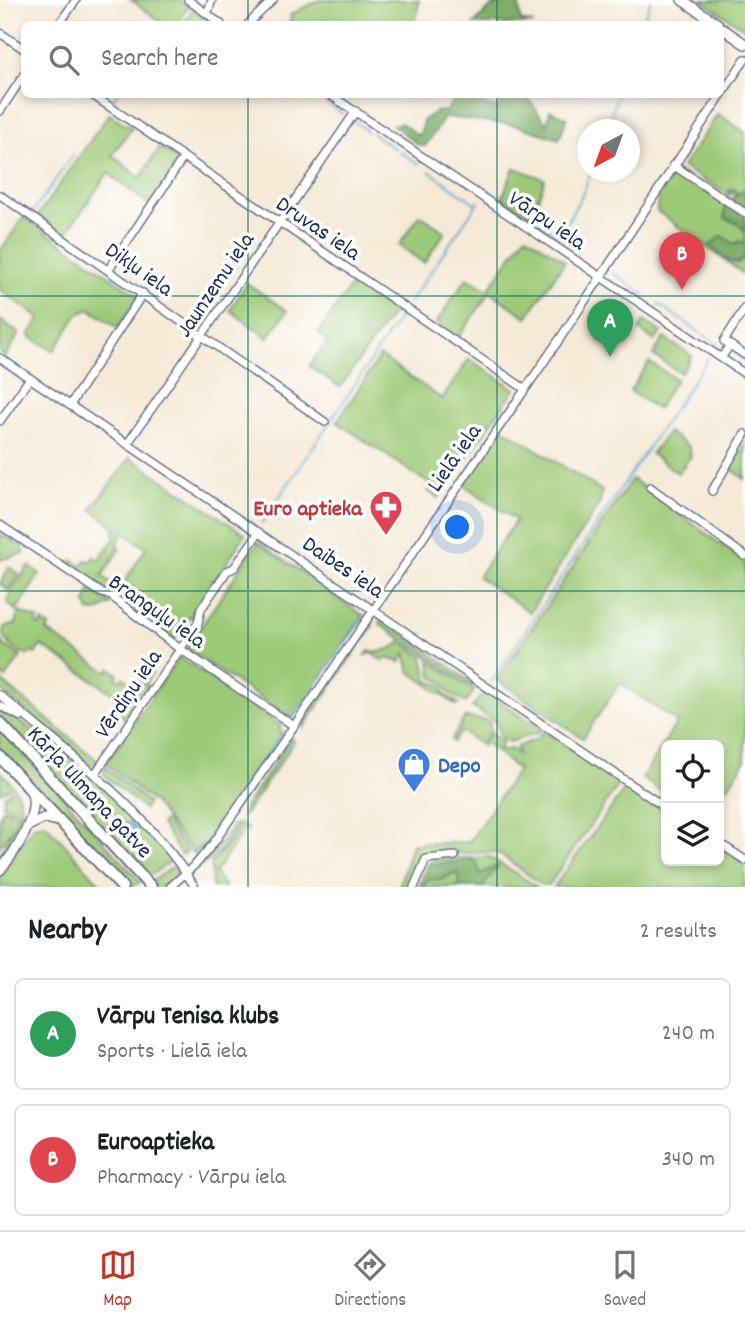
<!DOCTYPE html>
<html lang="en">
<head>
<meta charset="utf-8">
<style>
  :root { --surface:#fff; --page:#f2f2f2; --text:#202124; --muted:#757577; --line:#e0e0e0; --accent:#c8321e }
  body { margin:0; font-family:Dekko,sans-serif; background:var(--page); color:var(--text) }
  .controls { position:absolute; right:21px; bottom:21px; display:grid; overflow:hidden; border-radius:10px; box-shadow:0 4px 10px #0003 }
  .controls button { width:63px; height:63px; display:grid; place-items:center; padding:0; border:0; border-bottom:2px solid var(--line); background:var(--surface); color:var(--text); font:35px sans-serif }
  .compass { position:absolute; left:577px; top:119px; width:63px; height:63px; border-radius:50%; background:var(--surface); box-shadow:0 4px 10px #0003; rotate:221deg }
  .you { position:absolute; left:458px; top:528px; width:24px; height:24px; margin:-18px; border:5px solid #fff; border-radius:50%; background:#1a73e8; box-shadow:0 0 0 10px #1a73e833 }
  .badge { display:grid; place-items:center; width:46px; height:46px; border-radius:50%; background:var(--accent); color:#fff; font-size:23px; font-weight:700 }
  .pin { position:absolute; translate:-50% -58px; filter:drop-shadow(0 2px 4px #0008) }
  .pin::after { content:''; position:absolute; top:37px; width:24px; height:21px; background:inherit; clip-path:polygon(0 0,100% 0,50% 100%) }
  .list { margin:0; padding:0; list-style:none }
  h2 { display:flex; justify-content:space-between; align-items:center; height:91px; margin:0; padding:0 28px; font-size:30px }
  h2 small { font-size:23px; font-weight:400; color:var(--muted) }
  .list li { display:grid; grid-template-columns:46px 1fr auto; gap:21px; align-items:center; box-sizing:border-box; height:112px; margin:0 14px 14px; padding:0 14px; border:2px solid var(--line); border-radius:10px }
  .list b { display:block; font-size:26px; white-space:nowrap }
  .list p { margin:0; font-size:23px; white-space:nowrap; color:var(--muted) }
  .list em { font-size:23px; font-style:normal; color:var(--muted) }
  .icon { flex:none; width:38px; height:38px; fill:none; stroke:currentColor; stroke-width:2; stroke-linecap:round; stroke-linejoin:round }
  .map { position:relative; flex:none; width:745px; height:887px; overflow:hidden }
  .search { position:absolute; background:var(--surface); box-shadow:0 4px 10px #0003; left:21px; right:21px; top:21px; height:77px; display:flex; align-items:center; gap:18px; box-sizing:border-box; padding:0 24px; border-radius:10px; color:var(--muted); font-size:26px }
  .sheet { height:343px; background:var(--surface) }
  nav { display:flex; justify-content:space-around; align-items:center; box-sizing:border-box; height:98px; border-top:2px solid var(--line); background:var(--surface); font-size:19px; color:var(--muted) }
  nav a { display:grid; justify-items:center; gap:4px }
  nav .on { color:var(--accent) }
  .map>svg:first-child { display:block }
</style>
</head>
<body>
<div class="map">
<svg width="745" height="887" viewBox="0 0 745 887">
  <rect width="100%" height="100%" fill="#fff"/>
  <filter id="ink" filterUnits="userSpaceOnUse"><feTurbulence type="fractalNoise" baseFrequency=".0143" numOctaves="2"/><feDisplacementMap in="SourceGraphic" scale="14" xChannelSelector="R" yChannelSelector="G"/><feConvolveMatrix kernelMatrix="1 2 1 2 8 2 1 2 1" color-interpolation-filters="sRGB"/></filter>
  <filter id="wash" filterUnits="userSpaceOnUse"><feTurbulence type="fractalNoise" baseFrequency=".00686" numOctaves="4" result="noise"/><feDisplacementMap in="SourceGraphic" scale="28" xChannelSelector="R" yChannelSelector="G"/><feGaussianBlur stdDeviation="1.57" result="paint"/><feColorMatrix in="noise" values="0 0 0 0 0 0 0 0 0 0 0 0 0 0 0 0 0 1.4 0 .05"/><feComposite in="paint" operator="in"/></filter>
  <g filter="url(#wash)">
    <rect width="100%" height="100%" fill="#f5ead6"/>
    <path fill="#9eca77" stroke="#5c7c6a" stroke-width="2" fill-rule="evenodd" d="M131,0h48l9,7 -12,17h-12z
      M319,0h100l-2,15 -5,9h-124l3,-5 -1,-4z
      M701,0h44v29z
      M193,9l22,15h-32z
      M109,114l23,14 -20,27 28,23 20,-31 15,10 2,7 -27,41 -42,-32 -43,62 -27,-20z
      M718,114l27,18v57l-6,5 -10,-3 1,5 -48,-29z
      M514,168l31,11 -13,36 -30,-17z
      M675,170l70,39v66l-88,-64 1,-12z
      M420,215l25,17 -21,31 -25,-18z
      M24,217l115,79 -21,32 -28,-19 -12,5 -24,37 -25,-15 11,-18 -40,-28v-39z
      M526,235l39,26 -38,56 -37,-25 -32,46 -22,-15 31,-45 21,12z
      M247,283l40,28 -19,27 -38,-28z
      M353,283l41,28 -54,76 -31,-21 19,-25 -10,-8z
      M615,302l16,11 -5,8 -17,-11z
      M0,320l19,14 -14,23 -5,-4z
      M644,321l17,11 -6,9 -16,-11z
      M664,338l28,18 -11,17 -28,-18z
      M380,356l62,43 27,-40 46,30 -77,109 -10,-7 3,-6 -94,-63z
      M649,362l27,17 -19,30 -27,-18z
      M501,427l101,64 -2,12 -70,109 -52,-35 38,-57 -52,-35z
      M668,432l21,15 2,9 -13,17 -27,-19z
      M745,444v35l-15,-11z
      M130,458l115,76 -30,48 -3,-2 -2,3 2,4 -15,23 -1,10 -6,-4 -16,24 -104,-76 3,-4 8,6 5,-6 4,2 4,-5 4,3 16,-21 1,-12 -24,-18zM123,532l23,16 -26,41 -18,-13 18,-27 -3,-3z
      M632,479l113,83v199l-18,27 -8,-6v-37h-53v50l-24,-17 35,-56 -57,-39 -37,55 -86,-58z
      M0,534l24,13v6l-24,7z
      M258,542l106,74 -72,103 -106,-70z
      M29,566l11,8 -24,37 -9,-9 4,-12z
      M9,567l10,7 -11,16 -8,-6z
      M90,590l21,14 -15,8 -7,-1 -3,-8z
      M19,612l19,7 -2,5 4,2 2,-4 7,5 -2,4 60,41 3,-4 8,6 -2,4 4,2 3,-3 7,5 21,-8 -6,10 4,2 -23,33 -6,-4 5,-13 -84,-57 -6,9 -4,-2 -3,3c-11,-4 -27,-13 -24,-28l12,-3z
      M381,618l90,64 3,6 -94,-64z
      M372,621l1,4 -70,103 -1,-7z
      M1,639l3,6 17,11 -15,22 -6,-3z
      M402,642l21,15 5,24 13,4 4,10 14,9 -3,1 -46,-33 -5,-19 -4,9 -15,-4 -3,3 -12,-8 -5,2 3,-4c8,4 25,-3 33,-9z
      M179,657l102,69 -2,5 5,2 -66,99 -22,25 -3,-4 11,-10 -12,9 -38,-49 -48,-40z
      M430,661l44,30 -8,12 -18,-11 -5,-10 -11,-5z
      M0,680l99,82 -2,3h-7l-90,-75z
      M485,692l56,37 -3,4 -29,9 -8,-5 -5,-15 -24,-15z
      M0,710c68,37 123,91 173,150l-25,17 -148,-159z
      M465,717l24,4 2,13 12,8 -5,9 13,-2 7,5 -2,-7 21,-8 7,-8 77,50 -72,104h-7l-42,-31 -9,-2 -61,2 -9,4 -12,29h-10l13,-43 57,-2 49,-72 -33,-28 5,-9 -6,4 -1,9 -22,-15 -8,11 -2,-2z
      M0,728l141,154 -10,5 -131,-138z
      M291,738l3,4 -51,75 1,-9z
      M104,766l44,37 -4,6 -40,-34z
      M0,771c30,29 24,44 0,75v-31l4,-7 11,7 2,-3 -14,-8 2,-9 6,-3 -2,-4 -8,4z
      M627,786l39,26v49h53v-14l26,17v23h-191z
      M24,810l5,2 -19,39 -10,13v-10z
      M165,820l22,32 -6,3 -20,-31z
      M43,823l4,2 56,62h-103v-11l33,-50z
      M234,824h4l-17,26 -20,17z
      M241,824l8,6 -5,-1 -29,44 10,14h-13l-1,-24 12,-12z
      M490,857l47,30h-118l6,-21 10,-7z
      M176,865l4,6 -17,16h-7l-5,-5z"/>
    <path fill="#7eae68" stroke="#4c6e63" stroke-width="2" d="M514,0l5,6 2,15 13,3h-60l17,-17z
      M465,95h7l8,8 18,6 8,-14h20l21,30 3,-15 17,8 -8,21 -44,-14 -70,-8 -20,29 -8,-2 -24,-19 8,-2 16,12 4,-2 2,-13 12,-8 11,-1 10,-14z
      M733,188l6,6 6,-5v42l-8,-8 -12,-5v-12l11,-10 -7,-5z
      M722,236l12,8 6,-3 5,3v12l-7,7 -10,-3 -18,-15z
      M472,860l5,3 3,11 19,-9 -17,22h-26l3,-3 -2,-12 -17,8 -9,-1 -8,6 7,-20z"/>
    <path fill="#50a5cc" stroke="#366a95" stroke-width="2" d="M132,822l4,10 -4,8 -12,-14z"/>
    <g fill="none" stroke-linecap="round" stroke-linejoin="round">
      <path stroke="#50a5cc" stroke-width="2" d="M642,24l9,-24
        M314,94l29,20
        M113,100l4,-6
        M355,122l12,9
        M606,130l12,-36
        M372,133l23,16
        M400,152l19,12
        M429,171l47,33
        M486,190l72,46
        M33,212l40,-57
        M580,250l-21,-14 23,-41 9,-23
        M613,273l31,21
        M409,303l70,-102
        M658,304l62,42
        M734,354l11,8
        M262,523l138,-206
        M491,682l218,-325
        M295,715l64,-94
        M205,844l75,-109"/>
    </g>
  </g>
  <g filter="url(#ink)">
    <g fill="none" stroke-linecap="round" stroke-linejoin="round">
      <defs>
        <path id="minor" d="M188,0l33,24
          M207,14l5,-14
          M59,24l17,-24
          M248,24l25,-24
          M0,33l24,16
          M91,94l434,295
          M329,94l416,280
          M0,111l24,-36
          M673,165l72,48
          M0,195l325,227
          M109,269l74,-111
          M730,345l15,10
          M0,358l666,450
          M721,358l9,-13 -6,-4 21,-33
          M70,405l73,-112
          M0,421l30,-43
          M128,443l228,-332
          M650,487l95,69
          M712,491l33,-57
          M0,525l100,67 11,4 62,48 121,82
          M0,695c70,60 145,113 195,192
          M0,706l21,11
          M95,774l103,-151 3,-14 26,-38 7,-3 25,-36
          M719,843l26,17
          M170,887l27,-24 18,-22 346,-504 184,-278
          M414,887l12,-28 29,-3"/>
        <path id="major" d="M682,0l36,24
          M720,27l25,17
          M28,826l16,-8 15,3
          M0,870c14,-16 43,-59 30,-80"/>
        <path id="highway" d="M0,723l151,164
          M0,757l122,130"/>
      </defs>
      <use href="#minor" stroke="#677088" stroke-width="10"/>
      <use href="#major" stroke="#677088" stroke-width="12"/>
      <use href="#highway" stroke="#677088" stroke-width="14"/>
      <use href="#minor" stroke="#fff" stroke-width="7"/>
      <use href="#major" stroke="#fff" stroke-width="9"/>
      <use href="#highway" stroke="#fff" stroke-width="10"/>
    </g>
  </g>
  <path fill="none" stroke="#0f766e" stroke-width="2" stroke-opacity="0.55" d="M248,0v24M497,0v24M248,94v793M497,94v793M0,296h745M0,591h745"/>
  <defs>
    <symbol id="pharmacy-pin" viewBox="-11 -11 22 30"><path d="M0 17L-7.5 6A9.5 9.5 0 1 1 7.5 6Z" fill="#e0444e" stroke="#fff"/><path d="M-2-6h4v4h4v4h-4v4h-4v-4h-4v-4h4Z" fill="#fff"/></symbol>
    <symbol id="shop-pin" viewBox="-11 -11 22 30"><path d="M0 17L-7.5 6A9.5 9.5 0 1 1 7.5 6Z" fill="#3f7fe0" stroke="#fff"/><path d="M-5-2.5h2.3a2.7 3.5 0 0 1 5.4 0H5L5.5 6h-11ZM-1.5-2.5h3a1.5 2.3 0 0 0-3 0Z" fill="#fff"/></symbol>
  </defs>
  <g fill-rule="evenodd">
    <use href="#pharmacy-pin" x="367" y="488" width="38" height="52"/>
    <use href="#shop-pin" x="395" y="745" width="38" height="52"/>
  </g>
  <g text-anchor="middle" stroke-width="7" stroke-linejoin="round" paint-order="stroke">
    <g font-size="23" fill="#1b2f5e" stroke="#fff">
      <text transform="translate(548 219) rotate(34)" y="8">Vārpu iela</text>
      <text transform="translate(319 227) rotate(34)" y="8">Druvas iela</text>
      <text transform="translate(140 268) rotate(35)" y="8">Dikļu iela</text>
      <text transform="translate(214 284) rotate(-56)" y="8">Jaunzemu iela</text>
      <text transform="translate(453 457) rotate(-55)" y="8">Lielā iela</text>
      <text transform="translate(344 566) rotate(34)" y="8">Daibes iela</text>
      <text transform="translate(158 610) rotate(35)" y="8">Branguļu iela</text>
      <text transform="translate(127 693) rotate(-56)" y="8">Vērdiņu iela</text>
      <text transform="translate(91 791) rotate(47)" y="8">Kārļa Ulmaņa gatve</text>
    </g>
    <g font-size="23" font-weight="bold" fill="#be3a42" stroke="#fff" text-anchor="end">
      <text x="362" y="515">Euro aptieka</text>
    </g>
    <g font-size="23" font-weight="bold" fill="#366cbe" stroke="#fff" text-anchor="start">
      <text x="438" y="772">Depo</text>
    </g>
  </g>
</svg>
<div class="controls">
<button><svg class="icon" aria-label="locate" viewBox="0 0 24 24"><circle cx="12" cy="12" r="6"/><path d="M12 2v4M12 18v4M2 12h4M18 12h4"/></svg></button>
<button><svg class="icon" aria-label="layers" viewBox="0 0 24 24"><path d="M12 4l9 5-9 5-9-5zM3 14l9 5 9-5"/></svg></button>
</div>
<svg class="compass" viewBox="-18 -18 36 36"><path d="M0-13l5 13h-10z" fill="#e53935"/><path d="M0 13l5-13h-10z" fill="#757577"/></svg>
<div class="you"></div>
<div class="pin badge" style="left:610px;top:357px;background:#2e9e5b">A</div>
<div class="pin badge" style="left:682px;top:290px;background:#e0444e">B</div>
<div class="search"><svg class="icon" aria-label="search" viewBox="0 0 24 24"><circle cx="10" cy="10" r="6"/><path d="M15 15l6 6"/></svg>Search here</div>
</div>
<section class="sheet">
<h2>Nearby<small>2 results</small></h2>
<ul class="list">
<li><span class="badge" style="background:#2e9e5b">A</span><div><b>Vārpu Tenisa klubs</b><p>Sports · Lielā iela</p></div><em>240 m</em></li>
<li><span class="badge" style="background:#e0444e">B</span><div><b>Euroaptieka</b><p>Pharmacy · Vārpu iela</p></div><em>340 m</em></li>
</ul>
</section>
<nav>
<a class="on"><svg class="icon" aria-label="map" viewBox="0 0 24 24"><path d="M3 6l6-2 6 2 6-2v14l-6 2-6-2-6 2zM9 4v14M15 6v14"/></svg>Map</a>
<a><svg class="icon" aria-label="directions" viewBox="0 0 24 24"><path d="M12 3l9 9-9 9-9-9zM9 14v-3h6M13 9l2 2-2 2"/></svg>Directions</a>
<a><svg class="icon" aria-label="saved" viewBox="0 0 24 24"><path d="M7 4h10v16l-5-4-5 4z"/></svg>Saved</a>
</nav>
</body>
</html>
